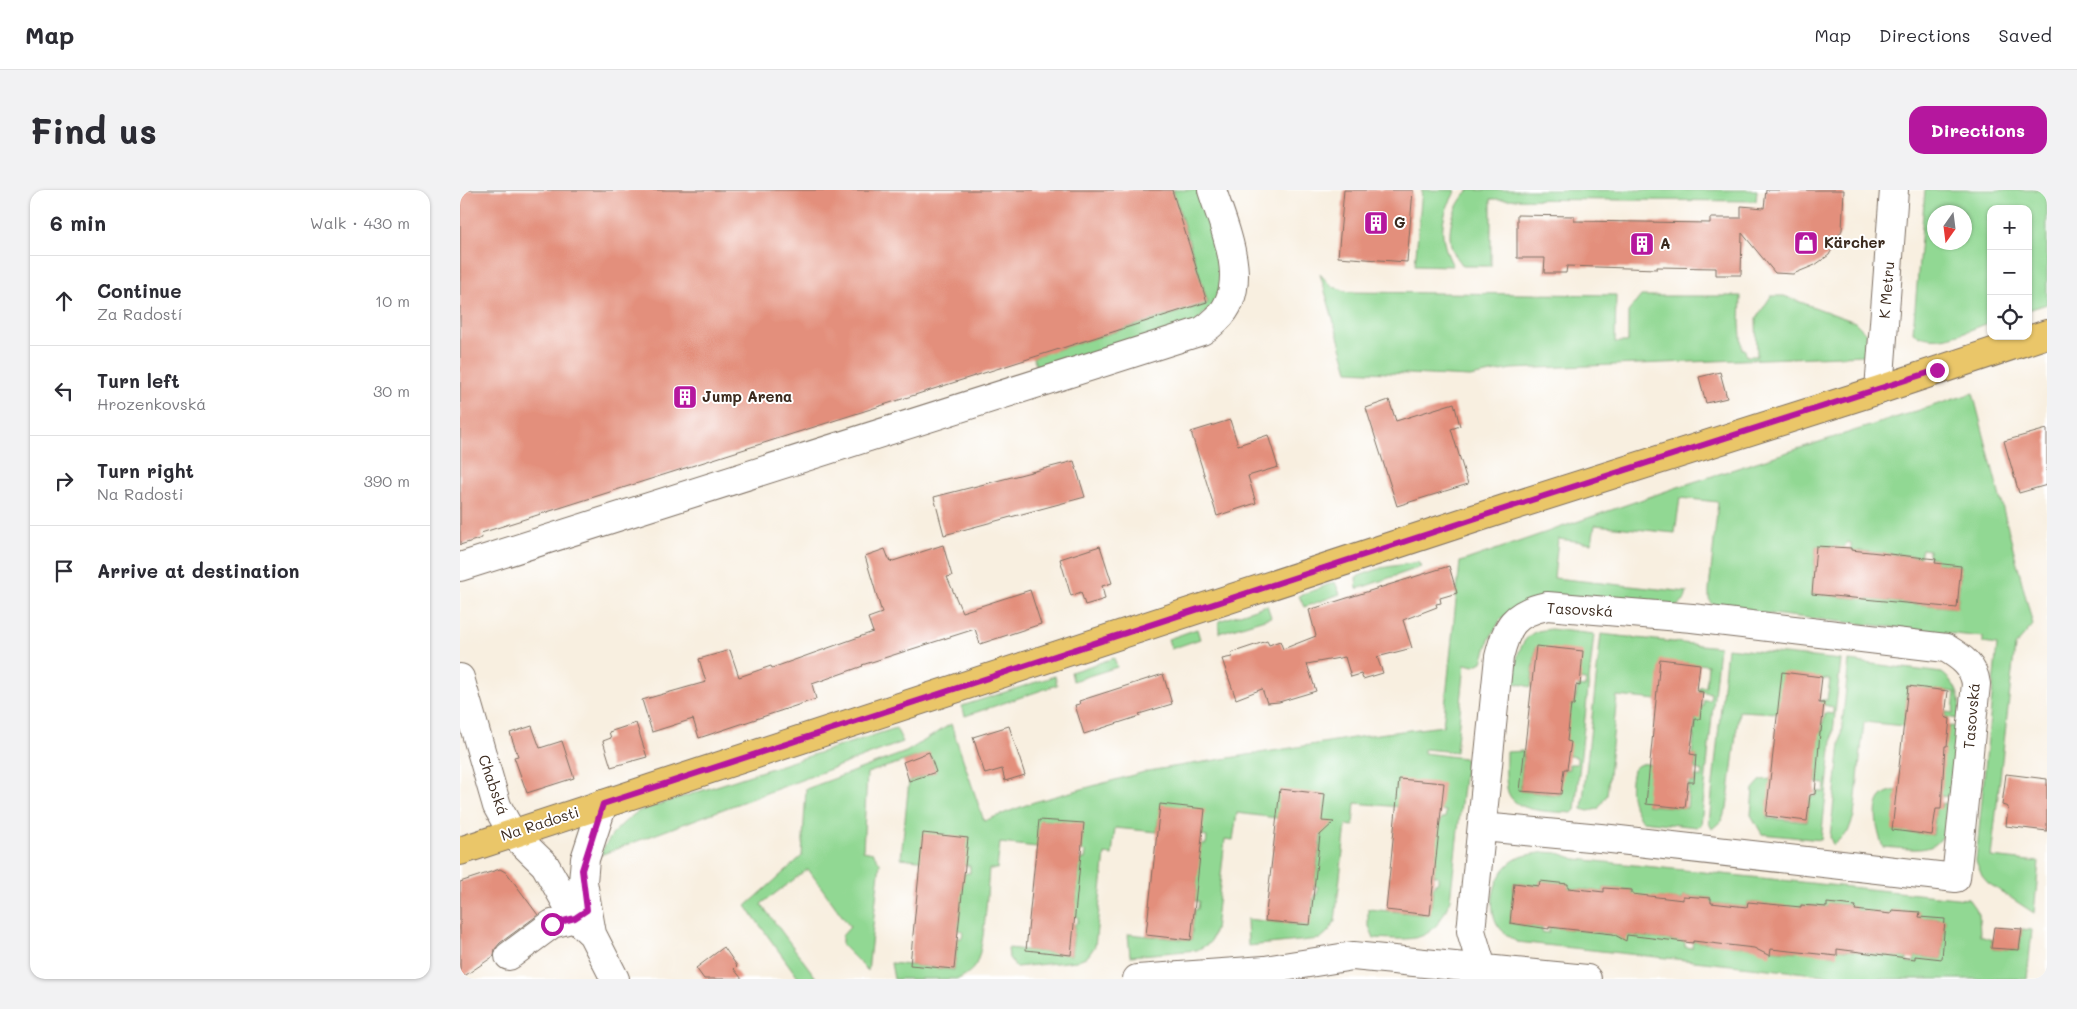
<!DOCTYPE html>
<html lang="en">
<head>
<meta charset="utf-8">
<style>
  :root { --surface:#fff; --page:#f2f2f3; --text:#2b2b33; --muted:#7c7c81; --line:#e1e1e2; --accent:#b5179e }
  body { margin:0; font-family:Mali,sans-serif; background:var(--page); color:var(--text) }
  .controls { position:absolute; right:15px; top:15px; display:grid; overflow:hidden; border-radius:10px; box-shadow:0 1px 4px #0004 }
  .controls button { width:45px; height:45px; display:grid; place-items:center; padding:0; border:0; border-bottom:1px solid var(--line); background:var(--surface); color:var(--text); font:25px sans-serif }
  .compass { position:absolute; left:1467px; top:15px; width:45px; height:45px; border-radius:50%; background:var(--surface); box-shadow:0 1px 4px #0004; rotate:194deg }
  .stop { position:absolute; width:15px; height:15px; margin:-11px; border:4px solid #b5179e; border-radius:50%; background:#fff }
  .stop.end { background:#b5179e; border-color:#fff; box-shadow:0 1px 5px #0008 }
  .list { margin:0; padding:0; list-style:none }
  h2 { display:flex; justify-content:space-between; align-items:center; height:65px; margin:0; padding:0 20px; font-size:21px }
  h2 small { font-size:16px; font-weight:400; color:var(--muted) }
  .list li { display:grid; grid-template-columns:32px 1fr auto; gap:15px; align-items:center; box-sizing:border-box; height:90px; padding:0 20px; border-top:1px solid var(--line) }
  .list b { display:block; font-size:19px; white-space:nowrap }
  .list p { margin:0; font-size:16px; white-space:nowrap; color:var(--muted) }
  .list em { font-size:16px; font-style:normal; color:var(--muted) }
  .icon { flex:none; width:28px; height:28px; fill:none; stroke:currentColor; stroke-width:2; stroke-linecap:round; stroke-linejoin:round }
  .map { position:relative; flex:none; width:1587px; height:789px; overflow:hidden; border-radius:15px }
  header { display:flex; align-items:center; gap:30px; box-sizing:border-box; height:70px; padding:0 25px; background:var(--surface); border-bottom:1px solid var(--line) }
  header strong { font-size:24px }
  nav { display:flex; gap:28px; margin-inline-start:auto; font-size:18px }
  .intro { display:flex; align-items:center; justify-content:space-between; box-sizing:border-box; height:120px; padding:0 30px }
  h1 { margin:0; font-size:35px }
  .button { padding:12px 22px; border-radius:15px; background:var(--accent); color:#fff; font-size:18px; font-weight:700 }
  main { display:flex; gap:30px; padding:0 30px }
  aside { flex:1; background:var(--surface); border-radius:15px; box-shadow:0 1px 4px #0004 }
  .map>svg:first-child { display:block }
</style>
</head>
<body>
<header>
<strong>Map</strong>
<nav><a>Map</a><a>Directions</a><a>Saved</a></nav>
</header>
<div class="intro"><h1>Find us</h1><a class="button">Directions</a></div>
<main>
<aside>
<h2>6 min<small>Walk · 430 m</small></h2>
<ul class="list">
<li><svg class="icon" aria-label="ahead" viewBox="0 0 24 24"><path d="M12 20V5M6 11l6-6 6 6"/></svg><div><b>Continue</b><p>Za Radostí</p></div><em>10 m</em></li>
<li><svg class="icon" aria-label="left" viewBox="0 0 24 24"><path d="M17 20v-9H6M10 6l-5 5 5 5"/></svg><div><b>Turn left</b><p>Hrozenkovská</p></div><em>30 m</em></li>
<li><svg class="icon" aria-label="right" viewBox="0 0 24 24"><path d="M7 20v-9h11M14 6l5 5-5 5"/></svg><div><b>Turn right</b><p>Na Radosti</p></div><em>390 m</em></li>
<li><svg class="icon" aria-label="arrive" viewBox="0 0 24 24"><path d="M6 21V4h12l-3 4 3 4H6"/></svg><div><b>Arrive at destination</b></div></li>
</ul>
</aside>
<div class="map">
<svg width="1587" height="789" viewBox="0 0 1587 789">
  <rect width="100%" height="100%" fill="#fff"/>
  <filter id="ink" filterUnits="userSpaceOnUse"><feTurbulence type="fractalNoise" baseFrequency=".02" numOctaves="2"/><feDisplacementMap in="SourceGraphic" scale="10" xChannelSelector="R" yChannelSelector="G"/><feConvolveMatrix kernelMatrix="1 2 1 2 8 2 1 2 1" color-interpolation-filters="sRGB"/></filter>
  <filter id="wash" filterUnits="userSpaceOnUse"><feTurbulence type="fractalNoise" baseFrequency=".0096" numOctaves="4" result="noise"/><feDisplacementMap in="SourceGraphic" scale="20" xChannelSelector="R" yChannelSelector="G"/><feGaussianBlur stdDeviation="1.12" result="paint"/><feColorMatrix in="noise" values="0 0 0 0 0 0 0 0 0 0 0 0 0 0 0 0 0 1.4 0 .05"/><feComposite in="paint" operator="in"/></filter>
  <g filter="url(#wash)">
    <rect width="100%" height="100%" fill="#f8efe0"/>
    <path fill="#91d893" stroke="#668158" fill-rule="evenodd" d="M713,0h32l22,77 -9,33 -24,24 -155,50 -6,-17 175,-54z
      M962,0h33c-1,6 -6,12 -8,18 -8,21 -4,39 6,58l-38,-1z
      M1009,0h288l-1,11 -265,-2v67h-28c-3,-5 -9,-11 -11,-17 -6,-20 2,-45 17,-59z
      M1465,0h122v114l-19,6v-101h-37v113c-23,8 -56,26 -78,10zM1474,22h30v30h-30z
      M860,84l11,12 18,6 267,3 -1,47h13v-30l13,-16h100l-1,28 2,25h3l1,7h11l-1,-37 15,-23h13l71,26 11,11v22l-355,14 -41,8 -122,-6z
      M1513,203l60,232 -18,21 -24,211 48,5 -5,51 -46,-30 -6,-7 -6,-15 21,-216 -14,-2v-6l-268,-29 -6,-9v-9l9,-88 -38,-4 -5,35 -80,-8 -3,18 -34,-4 -4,39 133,14 -2,7 -10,9 -174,11 -12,21 -7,22 -8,4 -9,-2 -9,88 -32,-3v4l40,5 2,2 -16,140c-17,44 -35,40 -76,38l-6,-14v-15l62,6 3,-27 2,-1v-4l3,-1v-6l-4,-1 5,-51 3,-6h3l1,-7 -91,-8 -2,23 -7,-1 -11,96 -6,10 -9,8 -72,7 -1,-27 62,7 4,-27 2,-1v-4l2,1 1,-8 -4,-2 8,-55 -45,-12 -40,-5 -4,27 -8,-1 -10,91 -5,13 -13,7 -67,6 -2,-22 63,6 3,-27 2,-4h2l1,-8h-4l5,-52 2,-5h4l1,-7 -5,-1 -42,-31 -3,27 -42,-4 -3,27 -7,-1 -10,92 -7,10 -12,5 -60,6 -7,-9 -1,-10 63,7 4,-31 3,-2v-5l-4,-1 6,-52 2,-5h3l1,-7 -5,-1 2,-27 -43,-4 -3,27 -37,-4 -3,26h-8c-2,23 -4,76 -13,95 -4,7 -10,11 -18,15h-64l-3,-16 63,7 4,-32h4l1,-7 -5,-1 5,-52 2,-5h5v-7l-69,-8 8,-77 27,-9 -7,-19 -62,20 -4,78 10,2 7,10 -12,108 -26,-26v-9l8,-9 -42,-58 -47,35 56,75h-18l-53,-73 56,-50 4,-67 100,-37 45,-28 33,97 50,-19 114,-31 230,-37 65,-8 17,-164 218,-75zM1387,352l4,1v7l69,7 2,-8 7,1v7l6,1v5l26,3 -4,42 -145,-14 4,-48 22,1 4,4z
      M958,372l3,5 -64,22 -1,-12 25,-9z
      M875,392l5,12 -36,13 -5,-11z
      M807,415l4,12 -52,16v-12z
      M737,439l3,10 -29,10 -3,-10z
      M1091,439l43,5 -19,176 -3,3c-20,-2 -61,1 -65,-25 -2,-11 -1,-24 -1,-36l18,-1 -4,40 40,4 3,-25 6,-1v-5h8v-7l-8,-1 -3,-14 4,-37h4l4,-19 7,1 1,-7 -9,-1 -1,-27 -40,-5 -5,40 -17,-4c1,-17 3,-42 21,-51 4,-2 11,-2 16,-3z
      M1141,444l118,13 -18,178 -4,2 -55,-6c-12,-18 -14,-30 -9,-51 5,-6 10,-8 18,-5l-4,40 40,3 2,-25 6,-1v-5h7l1,-6 -8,-2 1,-13 -4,-1 4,-37 7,-13 1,-5h6l1,-7 -12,-2v-4h7l2,-22 -47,-4 -4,39 -40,-4 -10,99 -9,14 -10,2 -6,-2z
      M1267,458l114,12 -20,180 -59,-6 -11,-19 2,-26 8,-9 11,-1 -5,39 40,4 3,-25 6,-1 1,-5 7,1 1,-8 -9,-1 1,-13 -4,-1 4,-37h4l4,-19 8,1v-7l-13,-3 1,-4h6l3,-20 -47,-6 -4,39 -40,-2 -12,97 -6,13 -9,8 -3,-6z
      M654,468l3,9 -44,14 -2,-9z
      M1389,471l93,12c16,12 20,26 16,46l-12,-2v-5l7,1 2,-21 -47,-5 -4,39 -40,-4 -10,94 -6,16 -15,13 -3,-8z
      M595,486l2,9 -92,31 -3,-10z
      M1490,536l8,1 -8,70 -9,-1 1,-51z
      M436,538l7,14 -303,113c9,-19 21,-32 39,-44z
      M1437,600l-4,40 40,5 3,-26 5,-1 1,-5 8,1c-4,53 -24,46 -67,43 -5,-12 -12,-41 -1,-51 4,-4 10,-5 15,-6z
      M1084,662l14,1 18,6 390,40 1,-2 12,17 1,22 12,4v8l27,2 3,-21 10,1 -5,49h-165l-345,-37c-7,-4 -13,-9 -18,-15 -15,-21 -3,-62 22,-70 7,-3 16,-3 23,-5zM1080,691l27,3 1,4 36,4v-4l28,2v5l51,5v-4l28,2v5l36,4 1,-5 27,3 26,7v-7l26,2 1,-4 27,3v4l36,4 1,-4 28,2 -1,5 26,2 -3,40 -27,-3 -1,7 -7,-1v-4l-70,-9 -1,7 -7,-1 1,-5 -32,-5 -1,7 -104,-11 -1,7 -7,-1v-5l-58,-7 -1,4h-4l-9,-5 -64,-7v6l-7,-1v-4l-32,-5 4,-40 25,3z"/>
    <g id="blocks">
      <path fill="#e38f7b" d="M0,0h712l35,112 -726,231 1,5 -22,7z
        M884,0h69l-6,72 -69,-5z
        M1306,0h78l-2,40 -13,25 -14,10 -22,9 -18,-1 -33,-40 -1,42h-25v-7l-59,-1v2l-90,-3 -1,7h-22l1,-15h-28v-43l57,1v5l136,2v-5h31v-12l23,2z
        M1260,182l7,26 -21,5 -7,-26z
        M929,210l7,21 58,-18 6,23 -9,3 17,55 -71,22 -31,-98z
        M770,230l8,25 30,-10 10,32 -30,9 8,27 -39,13 -26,-84z
        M1587,239v56l-28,8 -15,-52z
        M614,271l11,36 -141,38 -10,-38z
        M483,355l9,31 -5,1 15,35 68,-22 11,34 -61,20 -5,-15 -113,36 1,1 -51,18 4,15 -117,39 -6,-19 -41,13 -10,-32 64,-18 -7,-23 31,-9 9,27 32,-11 1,2 101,-36 -5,-14 14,-5 -17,-57 20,-7 5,13z
        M640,356l12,37 -10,3 3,13 -20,6 -4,-13 -10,4 -11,-37z
        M1356,356l35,2v2l85,9 -1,4 26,3 -4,42 -145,-14z
        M989,376l8,27 -17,5 1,5 -5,1 1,3 -34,13 9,28 -35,9 6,16 -20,6 -2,-5 -10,3 -6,-20 -38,7 9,27 -37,11 -12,1 -5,-14 -26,10 -14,-40 10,-2 -1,-4 36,-12 2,4 11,-4 3,8 33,-13 -7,-26z
        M1076,456l47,5 -3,35 -4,-1 -2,20h-3l-4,36 4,1 -4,27h-3l-3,25 -41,-3z
        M1200,469l40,5 -3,27 6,1 -3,27h-5l-5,35 6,1 -2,27h-6l-3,26 -39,-4z
        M1322,482l40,5 -3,26h5l-3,29h-1l-5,62 -5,1 -3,26 -41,-5z
        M703,484l9,30 -33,10 1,2 -56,18 -9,-29 5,-1 -1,-3z
        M1448,496l40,5 -3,26 5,2 -3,27h-2l-4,63h-5l-4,26 -40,-5z
        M176,533l11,34 -36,10 -8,-26 8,-3 -2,-6z
        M72,536l8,22 22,-7 12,37 -47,15 -13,-36 4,-1 -8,-23z
        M549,536l16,49 -20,6 -3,-12 -17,5 -12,-37z
        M469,562l7,20 -27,9 -6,-19z
        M1546,584l41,5v52l-41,-5 2,-19 -6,-2z
        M939,589l45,4 -14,132 -44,-5z
        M820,599l45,5 -3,27 12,1 -14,13 -10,90 -45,-4z
        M700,614l45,5 -14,131 -45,-5z
        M579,630l45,3 -13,132 -45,-5z
        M463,643l45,5 -14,131 -44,-4z
        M40,679l7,4 31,42 -38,28 -5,6 -1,7 -34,23v-97z
        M1080,691l28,3v4l36,4v-4l28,2v4l51,6v-4l28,2v5l36,4 1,-5 53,5v-2l26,2v-4l29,3 -1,4 36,4 1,-4 28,2 -1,5 26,2 -3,40 -27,-3v3l-78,-10v7l-66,-7 -1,7 -16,-8 -61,-7v2l-66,-8 -1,6 -13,-7 -64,-7v2l-39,-6 4,-40 25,3z
        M1534,737l28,2 -3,21 -28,-2z
        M264,757l13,19 -3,3 8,10h-38l-8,-11z"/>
    </g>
  </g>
  <g filter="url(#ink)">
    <use href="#blocks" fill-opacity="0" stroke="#7d6f62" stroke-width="1"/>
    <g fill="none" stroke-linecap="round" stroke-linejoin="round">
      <defs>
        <path id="minor" d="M1419,200l15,-200
          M0,377l742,-236c5,-3 10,-7 15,-12 35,-33 7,-91 -5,-129
          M0,488l37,128 15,27 33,32 30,53 17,16
          M143,614l-18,55 -2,23 9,52 23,45
          M1022,637l129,12 345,39 20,-194c-2,-18 -15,-27 -30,-36l-254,-30 -145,-12c-34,7 -40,20 -48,51l-28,274 11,37
          M49,766l43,-32 23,-6 12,-8
          M677,789l128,-9 88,-14 234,23"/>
        <path id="major" d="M0,661l1047,-343 372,-118 168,-56"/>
      </defs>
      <use href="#minor" stroke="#7d6f62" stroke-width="30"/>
      <use href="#major" stroke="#7d6f62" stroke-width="30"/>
      <use href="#minor" stroke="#fff" stroke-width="28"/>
      <use href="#major" stroke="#eac669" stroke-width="28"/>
    </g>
  </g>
  <g fill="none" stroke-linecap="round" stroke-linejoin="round" filter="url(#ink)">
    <path stroke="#b5179e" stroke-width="6" d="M92,734l23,-6 12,-8 -5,-40 21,-66 904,-296 430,-138"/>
  </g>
  <defs>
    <symbol id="building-square" viewBox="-11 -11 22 22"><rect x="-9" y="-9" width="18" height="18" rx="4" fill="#b5179e" stroke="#fff"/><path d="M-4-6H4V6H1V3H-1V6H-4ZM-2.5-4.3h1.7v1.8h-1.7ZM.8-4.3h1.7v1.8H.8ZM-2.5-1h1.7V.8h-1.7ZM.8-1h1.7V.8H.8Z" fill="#fff"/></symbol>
    <symbol id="shop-square" viewBox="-11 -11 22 22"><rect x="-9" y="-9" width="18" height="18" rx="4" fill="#b5179e" stroke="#fff"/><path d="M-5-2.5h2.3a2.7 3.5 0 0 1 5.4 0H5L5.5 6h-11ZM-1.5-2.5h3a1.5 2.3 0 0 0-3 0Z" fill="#fff"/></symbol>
  </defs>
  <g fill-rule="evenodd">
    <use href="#building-square" x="902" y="19" width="28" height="28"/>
    <use href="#shop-square" x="1332" y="39" width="28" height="28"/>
    <use href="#building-square" x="1168" y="40" width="28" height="28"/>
    <use href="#building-square" x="211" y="193" width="28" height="28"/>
  </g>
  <g text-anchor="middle" stroke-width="4" stroke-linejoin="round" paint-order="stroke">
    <g font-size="15" font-weight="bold" fill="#3b2a1e" stroke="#fff" text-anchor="start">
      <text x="934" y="38">G</text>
      <text x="1364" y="58">Kärcher</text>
      <text x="1200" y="59">A</text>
      <text x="242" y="212">Jump Arena</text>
    </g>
    <g font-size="15" fill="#3b2a1e" stroke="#fff">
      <text transform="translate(1427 100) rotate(-85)" y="5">K Metru</text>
      <text transform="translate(1120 420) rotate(3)" y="5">Tasovská</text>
      <text transform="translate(1512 526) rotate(-85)" y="5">Tasovská</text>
      <text transform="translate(33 595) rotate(71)" y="5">Chabská</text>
      <text transform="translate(80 634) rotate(-18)" y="5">Na Radosti</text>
    </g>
  </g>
</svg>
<div class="controls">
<button>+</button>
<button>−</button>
<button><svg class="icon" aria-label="locate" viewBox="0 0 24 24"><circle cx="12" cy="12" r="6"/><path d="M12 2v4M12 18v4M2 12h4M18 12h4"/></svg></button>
</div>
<svg class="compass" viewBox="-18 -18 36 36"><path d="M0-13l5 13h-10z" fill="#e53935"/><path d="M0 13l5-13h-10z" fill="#7c7c81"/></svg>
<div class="stop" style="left:92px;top:734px"></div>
<div class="stop end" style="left:1477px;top:180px"></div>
</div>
</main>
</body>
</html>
